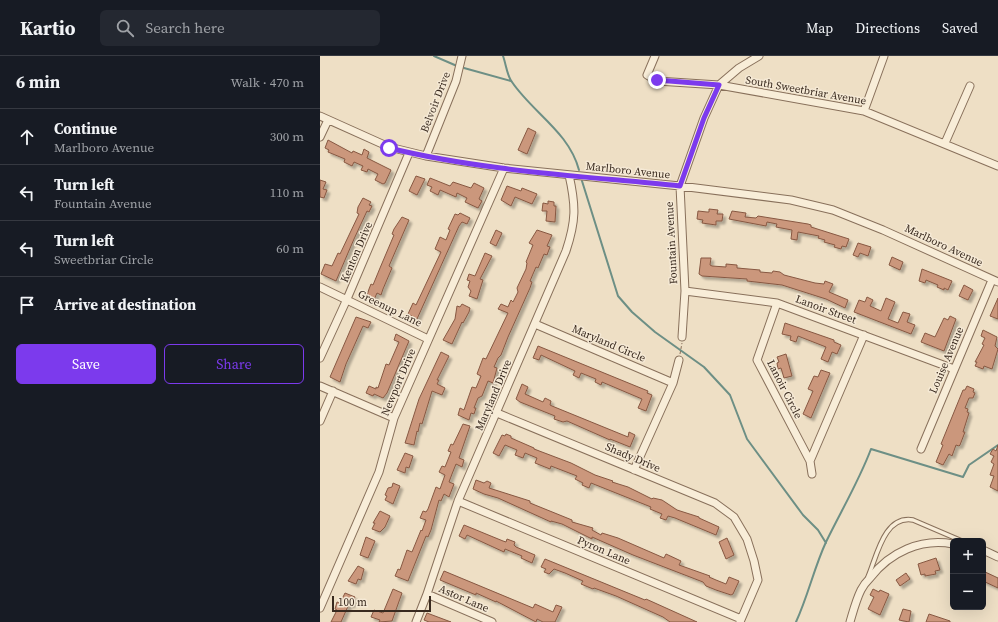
<!DOCTYPE html>
<html lang="en">
<head>
<meta charset="utf-8">
<style>
  :root { --surface:#171b24; --page:#242831; --text:#f1f3f6; --muted:#9ea1a6; --line:#363941; --accent:#7c3aed }
  body { margin:0; font-family:"Source Serif 4",serif; background:var(--page); color:var(--text) }
  .controls { position:absolute; right:12px; bottom:12px; display:grid; overflow:hidden; border-radius:6px; box-shadow:0 4px 16px #0002 }
  .controls button { width:36px; height:36px; display:grid; place-items:center; padding:0; border:0; border-bottom:1px solid var(--line); background:var(--surface); color:var(--text); font:20px sans-serif }
  .scale { position:absolute; left:12px; bottom:10px; width:99px; box-sizing:border-box; padding-left:4px; border:2px solid #392a1f; border-top:0; font-size:11px; line-height:14px; white-space:nowrap; color:#392a1f; -webkit-text-stroke:3px #f5e9d5; paint-order:stroke }
  .stop { position:absolute; width:12px; height:12px; margin:-9px; border:3px solid #7c3aed; border-radius:50%; background:#fff }
  .stop.end { background:#7c3aed; border-color:#fff; box-shadow:0 1px 4px #0008 }
  .list { margin:0; padding:0; list-style:none }
  h2 { display:flex; justify-content:space-between; align-items:center; height:52px; margin:0; padding:0 16px; font-size:17px }
  h2 small { font-size:13px; font-weight:400; color:var(--muted) }
  .list li { display:grid; grid-template-columns:26px 1fr auto; gap:12px; align-items:center; box-sizing:border-box; height:56px; padding:0 16px; border-top:1px solid var(--line) }
  .list b { display:block; font-size:15px; white-space:nowrap }
  .list p { margin:0; font-size:13px; white-space:nowrap; color:var(--muted) }
  .list em { font-size:13px; font-style:normal; color:var(--muted) }
  .actions { display:flex; gap:8px; padding:12px 16px }
  .actions a { flex:1; padding:9px 0; border:1px solid var(--accent); border-radius:6px; text-align:center; font-size:14px; color:var(--accent) }
  .actions .main { background:var(--accent); color:#fff }
  .icon { flex:none; width:22px; height:22px; fill:none; stroke:currentColor; stroke-width:2; stroke-linecap:round; stroke-linejoin:round }
  .map { position:relative; flex:none; width:678px; height:566px; overflow:hidden }
  header { display:flex; align-items:center; gap:24px; box-sizing:border-box; height:56px; padding:0 20px; background:var(--surface); border-bottom:1px solid var(--line) }
  header strong { font-size:19px }
  nav { display:flex; gap:22px; margin-inline-start:auto; font-size:14px }
  .search { width:280px; height:36px; background:var(--page); display:flex; align-items:center; gap:10px; box-sizing:border-box; padding:0 14px; border-radius:6px; color:var(--muted); font-size:15px }
  main { display:flex }
  aside { flex:1; background:var(--surface) }
  .map>svg:first-child { display:block }
</style>
</head>
<body>
<header>
<strong>Kartio</strong>
<div class="search"><svg class="icon" aria-label="search" viewBox="0 0 24 24"><circle cx="10" cy="10" r="6"/><path d="M15 15l6 6"/></svg>Search here</div>
<nav><a>Map</a><a>Directions</a><a>Saved</a></nav>
</header>
<main>
<aside>
<h2>6 min<small>Walk · 470 m</small></h2>
<ul class="list">
<li><svg class="icon" aria-label="ahead" viewBox="0 0 24 24"><path d="M12 20V5M6 11l6-6 6 6"/></svg><div><b>Continue</b><p>Marlboro Avenue</p></div><em>300 m</em></li>
<li><svg class="icon" aria-label="left" viewBox="0 0 24 24"><path d="M17 20v-9H6M10 6l-5 5 5 5"/></svg><div><b>Turn left</b><p>Fountain Avenue</p></div><em>110 m</em></li>
<li><svg class="icon" aria-label="left" viewBox="0 0 24 24"><path d="M17 20v-9H6M10 6l-5 5 5 5"/></svg><div><b>Turn left</b><p>Sweetbriar Circle</p></div><em>60 m</em></li>
<li><svg class="icon" aria-label="arrive" viewBox="0 0 24 24"><path d="M6 21V4h12l-3 4 3 4H6"/></svg><div><b>Arrive at destination</b></div></li>
</ul>
<div class="actions"><a class="main">Save</a><a>Share</a></div>
</aside>
<div class="map">
<svg width="678" height="566" viewBox="0 0 678 566">
  <defs>
    <filter id="shadow"><feDropShadow dx="3" dy="3" stdDeviation="1" flood-color="#0004"/></filter>
  </defs>
  <rect width="100%" height="100%" fill="#eedfc5"/>
  <g fill="none" stroke-linecap="round" stroke-linejoin="round">
    <path stroke="#6d8f85" stroke-width="2" d="M114,0l23,10
      M183,0c3,8 4,20 9,26 21,31 57,50 67,88
      M144,12l47,13
      M262,125l36,115 14,16 23,20 49,35 26,28 17,44 56,76 15,15 8,13
      M476,566c12,-26 18,-54 30,-80 15,-31 33,-61 45,-93l92,28 6,-12 29,-20"/>
  </g>
  <path fill="#cb977c" stroke="#875842" filter="url(#shadow)" d="M208,72l8,4 -9,22 -9,-4z
    M8,84l24,13 1,-2 9,4 2,-6 5,3 -2,6 24,12 -6,13 -2,1 -8,-4 3,-6 -10,-5 -1,3 -6,-2 2,-4 -9,-4 -2,4 -8,-4 1,-3 -17,-7 1,-2 -4,-2z
    M96,120l9,3 -8,16 -8,-4z
    M110,122l20,8 3,-4 18,6 3,-5 10,5 -5,11 3,2 -4,7 -13,-6 2,-4 -10,-5 -1,4 -16,-7 -2,5 -8,-4 2,-4 -5,-2z
    M0,124l6,2 -3,7 4,1 -3,8 -4,-1z
    M187,130l14,5 1,-3 15,6 -5,10 -17,-7 -4,9 -10,-6z
    M43,142l8,4 -2,3 3,1 -3,6 -2,-1 -13,28 -18,42 -15,-7 4,-10 7,2 6,-13 2,1 19,-40 -2,-1 1,-6z
    M228,145l6,1v4h2l-1,16 -9,-1 1,-10h-5l1,-8 5,1z
    M389,153l9,1 -1,4h6l-1,7h-6v4l-14,-2 1,-3 -6,-1 1,-8 9,1h2z
    M412,155l14,2 -1,4 11,1 2,-2 50,8 3,1v2l38,12 -3,8 -4,-1 -1,3 -7,-2 1,-2 -11,-3 1,-2 -7,-2 1,-2 -21,-4 -1,8 -6,-1 1,-9 -16,-3 1,-3 -10,-2 -1,4 -37,-7z
    M140,157l10,5 -3,6 -5,-2 -3,4 -42,93 -9,-5 5,-11 3,2 25,-53 -6,-3 5,-12 6,3 4,-10 -2,-1 7,-15 3,1z
    M82,161l7,3 -20,46 3,2 -9,21 -2,6 -4,-2 -4,9 -7,-3 3,-10 2,-5 2,1 7,-17 14,-33 -2,-1 2,-5z
    M176,174l6,3 -6,13 -6,-3z
    M217,174l15,5 -5,11 3,1 -3,8 -3,-1 -6,14 -2,-1 -6,14 2,1 -2,6 -22,49 -7,18 -3,3 -4,9 3,1 -4,15 -5,-2 -6,15 -4,2 -4,10h2l-2,6 -3,-1 -2,7 -11,-5 2,-7 4,2 8,-23 4,1 5,-12 -4,-2 6,-16 3,1 22,-46 -10,-4 3,-5 7,3 3,-7 2,2 5,-10 -1,-4 9,-19 1,-6 -1,-1 7,-17 -4,-2z
    M538,187l13,4 -3,9 -8,-3 -2,4 -5,-2z
    M165,197l7,3 -12,23 3,1 -6,19 -8,-3 2,-5 -3,-4 2,-6 -3,-1 2,-6 6,2z
    M572,201l11,5 -3,8 -11,-5z
    M381,202h10l-1,7 2,1 14,1v-3l11,1v3l23,2v2l12,1 1,-2 7,1 4,3 31,8 9,1 1,-3 8,3 -4,8 19,8 -3,8 -19,-9 -44,-14 -35,-4v-2l-45,-3 -3,-2z
    M602,213l30,12 -4,9 -4,-2v2l-7,-3 1,-2 -12,-5 -1,3 -6,-2z
    M644,229l9,5 -5,10 -9,-4z
    M547,241l6,3 -3,6 11,5 5,-13 9,4 -7,17 10,4 5,-11 7,2 -3,8 8,3 -4,9 -57,-22 5,-12 6,2z
    M678,242v21l-8,-3z
    M142,248l8,4 -1,4 -6,11 -1,-1 -10,22 -9,-4 12,-21 2,-13 3,1z
    M630,260l6,3 -12,32 -23,-9 4,-9 10,4 9,-19 4,2z
    M36,261l15,5 -3,6 -5,-2 -17,38 -6,18 -10,-5z
    M465,267l49,17v2l7,3 -4,9 -5,-2 -4,10 -7,-3 5,-12 -28,-11 -2,6 -6,-2 1,-4 -9,-2z
    M663,274l14,7 -2,9 3,3 -6,20 -8,-3 -1,3 -8,-3 2,-4h-2l9,-17 -2,-1 3,-6 -4,-2z
    M76,278l13,7 -22,52 -4,5 -9,-4 -1,2 -7,-3 3,-7 7,3v-2l2,1 8,-24 3,1 10,-23 -5,-2z
    M218,290l110,45 -1,2 5,2 -6,16 -8,-3 4,-9 -40,-17 -1,3 -6,-3 1,-3 -15,-6 -2,5 -6,-3 2,-4 -34,-16 -2,5 -6,-2z
    M121,296l8,4 -12,24h2l-2,4 8,4 -3,7 -10,-4 -10,33 -2,-1 -2,9 -1,-1 -3,14 -9,-2 14,-44z
    M466,298l6,22 -8,2 -3,-10 -3,1 -1,-6 2,-1 -2,-5z
    M501,314l9,3 -19,45 -8,-4 10,-23 -5,-2 6,-13 4,1z
    M202,328l6,3 -3,7 18,8 2,-4 6,3 -1,4 2,1 76,31 1,-5 6,3 -5,12 -20,-8v1l-43,-19 -4,1 -9,-3 1,-3 -35,-14 -4,-3z
    M647,330l7,3 -1,3 2,1 -2,5h-4l-4,10 3,1 -1,3 2,1 -6,19h2l-5,13 -1,1 -3,-1 -4,11 -3,-2 -6,11 -7,-3 7,-17 -2,-1 22,-54h2z
    M143,368l7,2 -11,32 5,2 -2,7 -6,-3 -4,10 -3,8 5,2 -5,13 -5,-3 -3,7 -2,-1 -8,30 -3,7 -2,-1 -18,45 -13,-5 3,-7 2,1 7,-20 5,2 9,-22 1,1 4,-11 -6,-2 3,-7 3,1 2,-3 8,-22 4,2 5,-14 -6,-3 3,-6 3,1 6,-15 -3,-1 3,-7 2,1z
    M186,378l5,2v2l23,10v1l37,14 24,12 18,6 -1,1 16,5 24,12 1,-1 9,2 15,10 22,7v1l20,9 -3,8 -41,-17 -7,-2 -2,4 -6,-2 2,-4 -12,-5 1,-2 -60,-24 -2,5 -7,-3 1,-2 -8,-4 2,-3 -26,-10 -1,3 -15,-6 2,-5 -12,-5 -2,5 -8,-3 2,-5 -12,-5 -6,11 -6,-3 9,-18 3,1z
    M678,389v46l-8,-4 4,-11 -4,-1 4,-11 -3,-2 3,-6 -4,-2 3,-5 3,2z
    M85,397l8,3 -4,12 -3,-1 -1,6 -8,-3z
    M156,424l8,3 3,-2 4,2 -2,5 41,13v2l42,17v2l21,6 -1,2 9,5 1,-2 16,5 46,20 2,-4 15,7 -2,4 31,11 -1,1 7,3 10,4 3,-7 10,4 -6,13 -2,1 -15,-5 -10,-4 -3,-4 -70,-27 -41,-18v2l-30,-15 -11,-3v1l-53,-24 -14,-4 -11,-5z
    M73,427l7,3 -7,18 -8,-4 2,-4 -2,-1 3,-7 4,-1z
    M60,455l10,5 -5,11 -5,5 -8,-3 3,-6h-2z
    M144,469l39,16 3,1 1,-3 8,3 -1,3 2,2 19,8 -3,8 -11,-5 1,-2 -17,-7 -1,3 -37,-17 -2,4 -6,-3z
    M46,481l9,4 -7,17 -8,-3z
    M407,482l7,17 -8,4 -7,-17z
    M616,502l4,12 -5,1 1,3 -11,2v-2l-4,1 -3,-11z
    M225,503l100,41 1,-1 51,23h-27l-7,-5 -47,-21 -22,-8 -1,1 -12,-5 2,-3 -18,-8 -11,-4 -5,5 -5,-2 2,-3 -5,-2z
    M38,510l6,3 -3,11 -3,-1 -2,5 -8,-3z
    M124,515l89,37 2,-4 18,8 3,-7 6,2 -7,15h-12l-6,-3 -1,3 -40,-21v1l-20,-9v2l-36,-15z
    M663,515l15,7v10l-15,-7z
    M586,517l4,6 -10,7 -4,-6z
    M73,533l9,4 -10,28 -13,1 1,-2 -9,-3 3,-7 9,3z
    M553,533l6,3 1,-2 9,4 -9,21 -12,-6 6,-12 -4,-2z
    M25,537l10,4 -3,8 -3,-1 -8,18h-10l6,-12 -2,-1 2,-7 3,1z
    M583,553l8,2 -2,11 -10,-2z
    M107,557l24,9h-22l-5,-2z
    M609,558l21,7v1h-24z"/>
  <g fill="none" stroke-linecap="round" stroke-linejoin="round">
    <defs>
      <path id="lane" d="M548,521c9,-21 16,-62 45,-57l49,21"/>
      <path id="street" d="M335,0l-8,19 10,6 62,4 145,26 134,55
        M544,55l20,-55
        M0,60l69,31 37,9 78,12 176,18 111,14 42,10 50,20 115,52
        M0,81l8,-17
        M625,87l25,-57
        M106,100l30,-75 6,-25
        M0,231l108,52
        M365,235l92,12 177,66
        M457,247l-20,57 53,101
        M215,268l138,59
        M362,281l3,-46 -5,-105 24,-68 15,-33 20,-17 20,-12
        M0,302l27,-59 62,-146
        M0,330l74,32
        M177,357l218,90 19,14 13,22 7,22 4,19 -18,42
        M0,365l13,-30
        M601,393l71,-169
        M314,414l39,-87 6,-23
        M492,418l-2,-13 54,-126
        M138,445l283,118
        M663,494l15,7
        M107,538l65,28
        M0,552l59,-136 15,-54 110,-250
        M96,566l11,-28 31,-93 108,-250c10,-30 10,-45 3,-76
        M530,566c3,-10 6,-22 11,-32 2,-4 6,-9 9,-12 20,-26 51,-40 83,-34"/>
    </defs>
    <use href="#lane" stroke="#88705b" stroke-width="5.5"/>
    <use href="#street" stroke="#88705b" stroke-width="9"/>
    <path stroke="#88705b" stroke-width="1" stroke-dasharray="3 2" stroke-linecap="butt" d="M360,298l2,-11"/>
    <use href="#lane" stroke="#f8edd8" stroke-width="3.5"/>
    <use href="#street" stroke="#f8edd8" stroke-width="7"/>
  </g>
  <g fill="none" stroke-linecap="round" stroke-linejoin="round">
    <path stroke="#7c3aed" stroke-width="5" d="M69,92c94,23 194,28 291,38l24,-68 15,-33 -62,-5"/>
  </g>
  <g text-anchor="middle" stroke-width="3" stroke-linejoin="round" paint-order="stroke">
    <g font-size="11" fill="#392a1f" stroke="#f5e9d5">
      <text transform="translate(486 34) rotate(10)" y="4">South Sweetbriar Avenue</text>
      <text transform="translate(115 46) rotate(-69)" y="4">Belvoir Drive</text>
      <text transform="translate(308 114) rotate(6)" y="4">Marlboro Avenue</text>
      <text transform="translate(351 187) rotate(-93)" y="4">Fountain Avenue</text>
      <text transform="translate(624 189) rotate(25)" y="4">Marlboro Avenue</text>
      <text transform="translate(36 196) rotate(-67)" y="4">Kenton Drive</text>
      <text transform="translate(70 252) rotate(26)" y="4">Greenup Lane</text>
      <text transform="translate(506 253) rotate(20)" y="4">Lanoir Street</text>
      <text transform="translate(289 287) rotate(23)" y="4">Maryland Circle</text>
      <text transform="translate(626 304) rotate(-67)" y="4">Louise Avenue</text>
      <text transform="translate(78 326) rotate(-67)" y="4">Newport Drive</text>
      <text transform="translate(465 333) rotate(63)" y="4">Lanoir Circle</text>
      <text transform="translate(173 339) rotate(-67)" y="4">Maryland Drive</text>
      <text transform="translate(313 401) rotate(23)" y="4">Shady Drive</text>
      <text transform="translate(284 494) rotate(23)" y="4">Pyron Lane</text>
      <text transform="translate(144 542) rotate(23)" y="4">Astor Lane</text>
    </g>
  </g>
</svg>
<div class="controls">
<button>+</button>
<button>−</button>
</div>
<div class="scale">100 m</div>
<div class="stop" style="left:69px;top:92px"></div>
<div class="stop end" style="left:337px;top:24px"></div>
</div>
</main>
</body>
</html>
